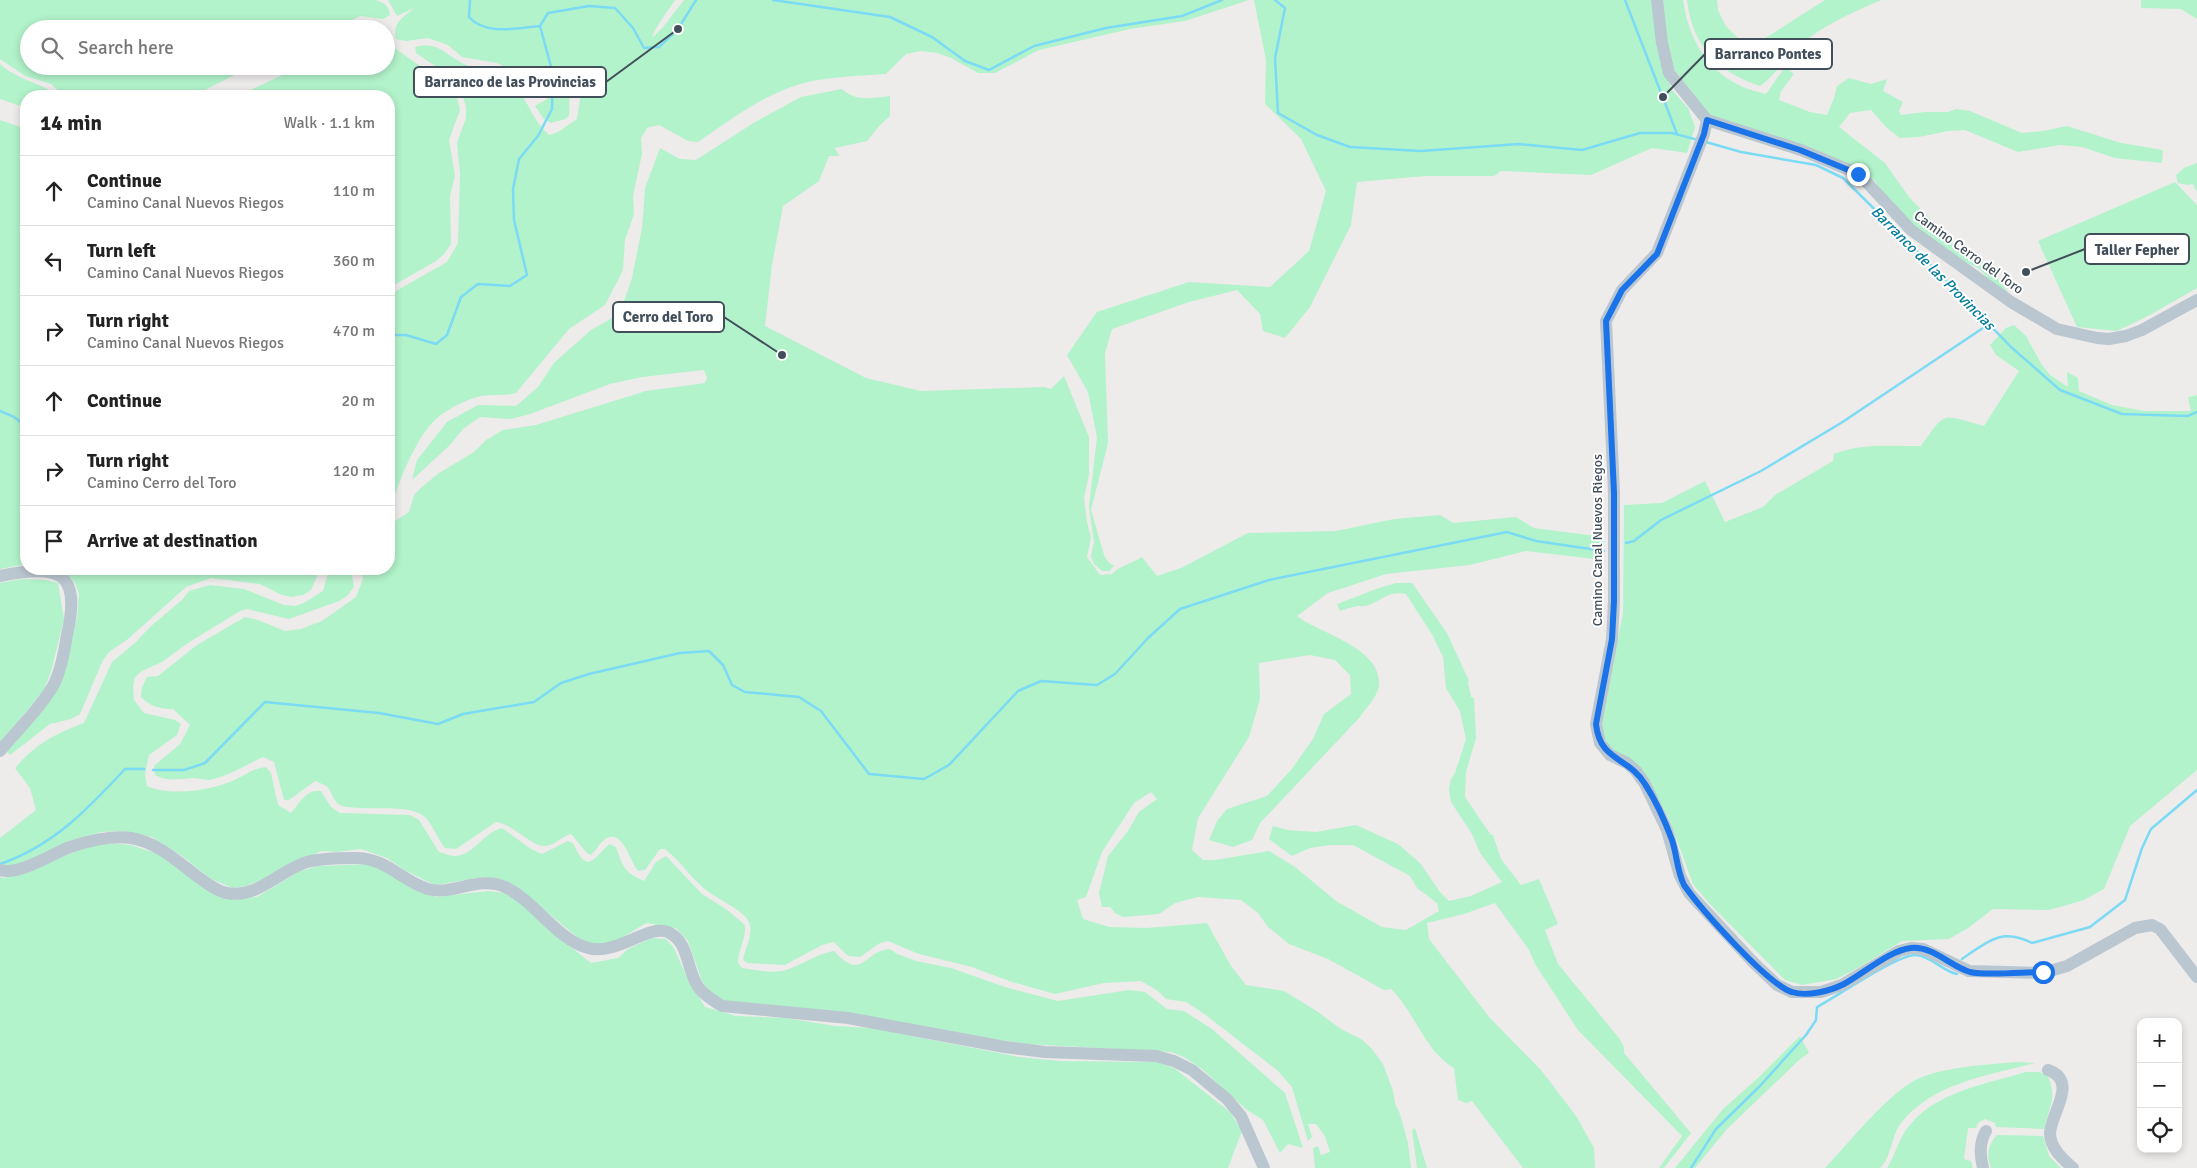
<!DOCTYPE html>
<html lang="en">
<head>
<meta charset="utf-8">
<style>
  :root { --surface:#fff; --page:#f6f6f6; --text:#222; --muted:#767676; --line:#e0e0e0 }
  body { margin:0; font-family:Signika,sans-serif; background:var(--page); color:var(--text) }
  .controls { position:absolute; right:15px; bottom:15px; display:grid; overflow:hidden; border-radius:10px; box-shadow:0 2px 8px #0003 }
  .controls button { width:45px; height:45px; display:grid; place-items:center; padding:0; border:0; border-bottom:1px solid var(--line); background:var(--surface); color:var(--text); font:25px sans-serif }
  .stop { position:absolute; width:15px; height:15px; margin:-11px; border:4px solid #1a73e8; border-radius:50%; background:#fff }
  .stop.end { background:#1a73e8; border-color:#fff; box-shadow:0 1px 5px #0008 }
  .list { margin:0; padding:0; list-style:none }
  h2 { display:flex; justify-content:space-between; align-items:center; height:65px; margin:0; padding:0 20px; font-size:21px }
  h2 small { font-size:16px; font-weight:400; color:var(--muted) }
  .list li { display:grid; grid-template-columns:32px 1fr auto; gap:15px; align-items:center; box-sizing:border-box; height:70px; padding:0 20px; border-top:1px solid var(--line) }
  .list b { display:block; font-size:19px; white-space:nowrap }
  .list p { margin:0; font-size:16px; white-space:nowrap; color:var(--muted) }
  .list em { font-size:16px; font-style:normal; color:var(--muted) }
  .icon { flex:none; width:28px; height:28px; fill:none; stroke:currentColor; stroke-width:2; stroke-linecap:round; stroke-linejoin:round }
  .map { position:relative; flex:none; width:2197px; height:1168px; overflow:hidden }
  .search { position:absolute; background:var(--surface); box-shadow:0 2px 8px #0003; left:20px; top:20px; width:375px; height:55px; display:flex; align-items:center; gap:12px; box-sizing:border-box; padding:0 18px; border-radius:28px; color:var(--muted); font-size:19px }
  .panel { position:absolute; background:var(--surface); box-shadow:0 2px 8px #0003; left:20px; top:90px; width:375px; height:485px; border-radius:20px }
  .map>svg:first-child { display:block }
</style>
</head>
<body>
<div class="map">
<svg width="2197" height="1168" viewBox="0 0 2197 1168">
  <rect width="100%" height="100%" fill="#eeebeb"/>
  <path fill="#b2f3cb" d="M0,0h376c9,3 13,6 14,15l-7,4 -23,-3 -25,13h-306v37h223l-59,30h-129l-13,-12 -26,-8 -25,-17z
    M388,0h287c-8,13 -19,25 -23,38l11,-11 21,-27h565l-64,21 -55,8 -91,21 -44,23h-17l-27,-15 -14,-5 -16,-2 -15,3 -20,20c-27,2 -68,3 -92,12 -35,12 -66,35 -96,56l-10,-1 -29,-16 -12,3 -6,10 1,16 -9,42 1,18 -9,26 -2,30 -4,8 -14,27 -36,24 -53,64c-14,4 -30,0 -42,5 -13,4 -30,13 -40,23 -15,14 -32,52 -38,72l-3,-4h-4v-194l58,-33 11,-19 2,-69 -3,-31 9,-25v-11l-5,-17 -23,-22 -22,-15 -1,-6c24,-6 30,8 49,17 20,10 36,2 52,23 13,16 17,34 33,48l9,-3 19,-13 4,-26 -3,-20 -8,9 -1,34 -4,3 -14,4 -8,-5 -8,-12 14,-8h-14l-21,-26 -17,-9 -35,-6 -14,-12 -20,-7 -22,3 -10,-2c-4,-17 7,-21 18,-31l-17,8z
    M1254,0h397l12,69 10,22 15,17 7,19 -8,26 -35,-5 -61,27 -90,-4 -7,5h-69l-68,6 -6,43 -41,82 -25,31 -22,-7 -3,-17 -23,-24 -48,12 -77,27 -7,24 3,90 -17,67 13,45 4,7 6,4 -5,5h-7l-8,-7 -3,-8 3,-14 -5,-35 8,-70 -9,-45 -21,-37 30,-43 92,-30 81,5 39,-36 17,-60 -25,-52 -36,-35 1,-44z
    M1661,0h22c7,48 33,84 83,94l19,-27 9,7 -13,17 -2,9 31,12 17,3 7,-17 3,-12 12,-8 22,6 16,-5 -4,12 20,11 -4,9 2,4 24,-3h23l8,-3 14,2 52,22 21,-2 24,-5 54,17 42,7 -1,13 -47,-5 -33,-11 -22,-2 -42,7 -53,-22 -17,1 -29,6 -19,1 -13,-10 -16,-18 -21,3 -11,14 46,36 24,34 29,30 5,10 44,27 27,36 -15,-11 -21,-21 -15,-7 -27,-18 -35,-28 -27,-35 -18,-11 -146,-53 -39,-51z
    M1687,0h30l1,10 7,15 15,15 19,2 66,-42h56c-29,13 -59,25 -83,47 -13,11 -25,31 -38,39 -42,-14 -68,-40 -73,-86z
    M2141,0h56v19l-16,-10 -40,-1z
    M386,42l61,43 10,13 3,12 -11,30 6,35 -5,21 1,48 -7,10 -8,7 -47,27v-192h-151l63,-30h85z
    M0,64c17,16 41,18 58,32h-32v12l-26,-9z
    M842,89c14,13 30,9 48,7v20l-10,9 -13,16 -32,7 4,8h-10l-10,25 -36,25 -11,59 -7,61 101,52 55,13 123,-4 7,2 13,-13 25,61v38l-5,23 3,24 4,16 -4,19 13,18 12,-1c7,-8 21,-11 30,-17l15,19 24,-8 67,-35 88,-2 58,-12 46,-4 13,8 63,-6 18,11 70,9 -1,23 -77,-9 -56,14 -84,9 -58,19 -31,23c21,17 84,31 82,68 0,11 -13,24 -19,33l-100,106 -8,17 -19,7 -24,-7 8,-19 10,-12 40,-13 24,-26 22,-31 11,-25 27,-20 -1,-19 -15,-15 -25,-5 -51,8 1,36 -11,38 -51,81 -6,32 11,10h12l54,-9 26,16 41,34 46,26 24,3 33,-19 -2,-8 -20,-15 -7,-12 -57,-31h-22l-21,3 -18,8 -23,-17 4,-13 14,4 29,2 40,-7 42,19 22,19 20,29 9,9 22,-5 31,-14 -22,-29 -8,-19 -21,-32 -2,-13 2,-10 4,-6 11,-34 -6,-28 -14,-23 -3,-31 -10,-21 -27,-42c-21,-4 -27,11 -43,12 -9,0 -14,2 -23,5l-3,-7 42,-16 17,-5h16l35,50 22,48 -1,1 3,15 3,1 2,40 -10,34 -1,25 26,38h2l8,24 20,26 18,-6 19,45 -13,6 13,34 61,74 5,9v6l67,80 -27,35h-5l23,-32 -104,-106 -43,-66 -6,-14 -34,-47 -31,11 -37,9 2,16 60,78 52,53 35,46 18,32 1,20h-72l-51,-67 -6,2 -8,-3 -4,-32c-30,-18 -39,-56 -63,-79l-7,1 -56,-31 -39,-15 -21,-17 -10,-14 -17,-13 -43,-3 -23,6 -16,11 -36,3 -8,-4 -5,-6h-8l-3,-14 9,-37 20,-25 11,-19 18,-13 -6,-7 -17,11 -32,49 -16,45 -9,3 6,19 26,8 38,1 60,-5 24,43 15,19 38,6 31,19 26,19 20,10 11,10 11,15 10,27 2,12 5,11 8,29 3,25h-96l-2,-20 5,-2 3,9 9,-3 -5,-16 -9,-12h-8l4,13 -4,4 -16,-54 -14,-16 -75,-58 -17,-11 -20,-3 -8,-8 -17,-10 -37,2 -49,11 -46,-13 -37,-14 -53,-13 -31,-13 -8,2 -20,14 -12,-1 -14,-14 -12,3 -37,20 -38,-2 -4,-3c2,-12 11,-26 6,-38 -4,-11 -32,-23 -43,-32 -15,-12 -26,-29 -41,-41h-5l-15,21 -7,1c-8,-9 -16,-45 -34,-31 -5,4 -8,11 -13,15l-4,-2 -16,-19c-9,2 -16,11 -25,12 -13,2 -33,-22 -50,-24l-40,27 -11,-1c-7,-9 -12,-22 -19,-30 -15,-16 -60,-6 -83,-12 -11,-3 -10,-15 -17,-20 -3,-2 -8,-4 -11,-5l-26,19h-5l-10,-38 -11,-5c-15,7 -38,21 -54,23 -5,0 -11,-2 -16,-2 -14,1 -25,4 -38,-3l-1,-9 26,-22 10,-19 -17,-16c-13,0 -22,-2 -32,-12l1,-10 5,-10 11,-1 39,-31 48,-28 13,3 27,11 16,-2 21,-8 34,-24 7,-18 -3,-10h29v-44l20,-13 5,-17 8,-8 17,-14 35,-21 12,-12 17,-10 33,-5 110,-34 59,-8 2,-5 -3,-8 -62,7 -32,7 -80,30 -19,5 -31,-2 -17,12 -13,16 -38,35 5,-20 30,-38 31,-17 38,1 22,-19 16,-24 37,-33 21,-12 11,-14 9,-26 10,-50 3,-40 15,-40 20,11 16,1 59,-38 46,-25z
    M0,120l26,9v435l-26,5z
    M2197,163v29l-4,-8 -6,1 -9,-2 -2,-8 8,-7z
    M2175,182l22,23v83l-49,28 -31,15 -40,-4 -39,-86z
    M2014,325l12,11 16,29 8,10 18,12 -1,-15 11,6 1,13 33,14 32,6h47l-3,-14 9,-2v375l-67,56 -26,63 -20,11 -35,10 -56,-1 -25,19 -19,11 -47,2 -46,28 -20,10 -34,6 -17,-5 -77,-78 -15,-18 -23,-63 -18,-34 -43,-38 -8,-19 4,-27 18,-90 1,-108 38,-2 43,-22 20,41 38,-15 12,-12 58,-34 1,-7c27,-11 58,-8 87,-8 26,-37 21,-31 63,-20l35,-55 -23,-16 -6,-10 16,-17z
    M63,569h257l-9,21 -8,5 -12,2 -9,-2 -22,-11 -49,-6 -25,9 -58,52 -19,13 -6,8 -23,54 -9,5 -21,5 -40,31 -3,-3 59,-86 11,-48 2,-24 -4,-11z
    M329,569h22l3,18 -7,9 -8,5 -50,18 -42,-10 -7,2 -52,32 -26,19 -20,9 -7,6 -2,9 1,14 10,13 31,7 6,4 -4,11 -28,20 -4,19 2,12c22,10 58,5 80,-3 16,-5 22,-14 39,-16l5,6 7,32 13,8c9,-10 15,-24 30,-22l10,16 9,6 70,2 9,5 20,32c5,1 11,4 16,4 18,0 29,-24 47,-28l29,21 11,5 26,-13 5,2c14,31 19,18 36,1l7,3c7,20 8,25 28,34l12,-19 10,-6 36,38 24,15 19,16c1,14 -6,23 -7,37l4,6c14,2 31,6 44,2 17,-5 30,-16 48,-19 29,32 30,-1 56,-2l7,5 19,7 35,7 54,19 53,14 71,-11 16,2 22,17 17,2 28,18 73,64 18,55 -15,-4 -8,9 -17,-33 -16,-10 -45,-41 -18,-12 -13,-5 -145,-8 -96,-15 -204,-27 -16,-10 -8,-11 -14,-40 -12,-13 -30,-5 -29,18 -21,4 -14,-4 -68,-56 -11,-5 -19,-3 -49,8 -29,-14 -19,-13 -26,-9 -25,3 -15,-1 -53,26 -22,9 -13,2 -22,-9 -29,-23 -30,-19 -29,-6 -22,1 -28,8 -54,26h-19v-28l36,-28 -6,-22 -15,-20c22,-25 38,-33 69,-45l28,-61 24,-20 14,-15 32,-27 7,-9 21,-6 34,4 40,16 11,1 9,-3 19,-12z
    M22,579l23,1 13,3 6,36 -13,53 -7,18 -44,53v-160z
    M107,843l24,2 30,10 64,43 32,-1 41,-25 20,-6 52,-2 66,33 52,-6 17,2 21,14 41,37 24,19 27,-5 10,-9 24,-11 14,1 8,9 14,32 17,27 31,9 50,2 49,8 36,2 148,29 41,4 97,1 17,6 56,44 12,19 -14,37h-1228v-291l5,1 80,-30z
    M1800,1036l9,17 -10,7 -72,69 -32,39h-20l49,-60 35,-31z
    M2016,1062l19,1c-48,13 -101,19 -134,60 -10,13 -9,34 -21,45h-55c24,-25 67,-80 97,-91 29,-11 64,-12 94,-15z
    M2026,1072h13l8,3c11,21 2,33 -3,54l-48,-2 -1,-4 -10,-4 -7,4 -2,5h-8l-4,31 7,2 2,7h-86c8,-12 11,-27 19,-38 28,-39 78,-45 120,-58z
    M1415,1128l12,40h-10l-5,-38z
    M1997,1135l46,1 6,20 12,12h-70c-5,-12 -3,-24 6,-33z"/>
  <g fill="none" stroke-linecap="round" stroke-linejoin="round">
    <path stroke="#7bdbf4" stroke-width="2.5" d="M470,0l-1,17c17,19 48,11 71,9
      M773,0l117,17 42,20 33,24 24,9 45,-24 72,-18 76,-12 40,-16
      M1275,0l10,8 -10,50 3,55 39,22 33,12 71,4 98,-7 63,6 58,-17h32l26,7
      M1625,0l52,134
      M1706,142l35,10 75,13 27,13 108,107 60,62 49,43 62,24 66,2 9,-4
      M389,335h17l30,9 11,-9 14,-38 17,-13 32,2 17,-11 -13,-55 -1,-31 6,-30 19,-23 14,-27 1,-35 -13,-48 8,-13 41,-7 26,2 18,20 11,20 15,-1 19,-18 18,-29
      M0,411l14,6 12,9
      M1626,543l8,-2 27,-21 100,-49 80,-48 148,-99
      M153,770h31l21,-7 60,-61 114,11 59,11 25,-10 71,-12 27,-19 28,-9 91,-21 29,-2 14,14 9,20 13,7 54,5 22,14 48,63 55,5 25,-14 69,-74 23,-10 56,4 18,-11 33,-36 32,-29 89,-29 238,-48 29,9 68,10
      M0,864c53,-18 88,-55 125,-95h19
      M1962,959c25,-17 39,-32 70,-16l58,-16 35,-27 17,-52 9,-19 46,-39
      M1691,1168l25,-39 43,-42 47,-52 10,-15 1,-13c19,-10 81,-53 99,-52 15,1 28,17 41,19"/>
    <path stroke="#bac6d0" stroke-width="12" d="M1657,0l5,43 7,30 38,47
      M1707,120l-3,14 -47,119 -35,37 -16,31 8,172v108l-2,38 -16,85 4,19 10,12 17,8 9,8 9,13 22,46 13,46 9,17 64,69 24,23 15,7h29l21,-7 57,-34 12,-3 12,1 46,22 74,2 24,-7 68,-38 17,-3 8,4 37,48
      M1707,120l94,30 58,24 52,56 100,72 46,27 40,9 12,1 17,-3 16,-6 55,-30
      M0,576c58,-12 82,-6 67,59 -3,17 -6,36 -14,51 -14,24 -36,44 -53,65
      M0,870c19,6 51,-16 70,-23 18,-6 41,-12 61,-9 26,4 47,24 67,39 9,6 18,14 29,16 30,6 53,-23 80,-31 15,-4 33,-4 49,-4 31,0 45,23 72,31 25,7 50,-14 77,-2 30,14 52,53 83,61 28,8 60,-24 80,-16 22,10 18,39 31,56 6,8 15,13 23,18l126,12 157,29 40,5 111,4 18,5 18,9 35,29 14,17 23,52
      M2048,1070c31,11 3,43 2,63 0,15 13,26 23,35
      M1983,1168c-3,-13 -4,-25 3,-37"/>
  </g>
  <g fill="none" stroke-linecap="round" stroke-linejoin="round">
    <path stroke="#1a73e8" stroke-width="6" d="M1858,174l-58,-24 -93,-30 -3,14 -47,120 -35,36 -16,31 8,172v108l-2,38 -16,85c4,38 32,32 49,60 11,17 20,37 27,56 5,15 5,31 12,45 16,23 84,100 108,107 15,5 38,-1 52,-8 19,-10 46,-34 67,-36 22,-2 39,18 59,24 16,4 54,0 73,0"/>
  </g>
  <g text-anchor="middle" stroke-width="4" stroke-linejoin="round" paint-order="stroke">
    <g font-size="14" fill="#424f5a" stroke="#fff">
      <text transform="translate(1969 252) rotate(36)" y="5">Camino Cerro del Toro</text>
      <text transform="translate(1597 540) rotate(-90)" y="5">Camino Canal Nuevos Riegos</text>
    </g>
    <g font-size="15" font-style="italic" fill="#027e9f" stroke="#fff">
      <text transform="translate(1933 268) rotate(45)" y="5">Barranco de las Provincias</text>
    </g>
  </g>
  <path fill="none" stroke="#424f5a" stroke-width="2" d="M1663 97L1705 54M678 29L606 82M2026 272L2085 249M782 355L724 317"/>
  <g fill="#424f5a" stroke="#fff" stroke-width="2">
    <circle cx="1663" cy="97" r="5"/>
    <circle cx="678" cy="29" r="5"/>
    <circle cx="2026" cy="272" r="5"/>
    <circle cx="782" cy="355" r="5"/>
  </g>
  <g fill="#fff" stroke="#424f5a" stroke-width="2">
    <rect x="1705" y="39" width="127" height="30" rx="5"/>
    <rect x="414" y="67" width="192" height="30" rx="5"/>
    <rect x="2085" y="234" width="104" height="30" rx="5"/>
    <rect x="613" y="302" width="111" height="30" rx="5"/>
  </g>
  <g font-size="15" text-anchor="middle" font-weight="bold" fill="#424f5a">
    <text x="1768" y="59">Barranco Pontes</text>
    <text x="510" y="87">Barranco de las Provincias</text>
    <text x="2137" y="255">Taller Fepher</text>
    <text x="668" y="322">Cerro del Toro</text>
  </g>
</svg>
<div class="controls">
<button>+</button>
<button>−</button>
<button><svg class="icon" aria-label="locate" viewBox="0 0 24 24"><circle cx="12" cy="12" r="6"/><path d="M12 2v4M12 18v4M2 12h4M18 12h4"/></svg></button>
</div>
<div class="stop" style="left:2043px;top:972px"></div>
<div class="stop end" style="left:1858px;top:174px"></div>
<div class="search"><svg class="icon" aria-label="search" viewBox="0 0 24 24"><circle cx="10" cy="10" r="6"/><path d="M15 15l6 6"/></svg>Search here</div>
<section class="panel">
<h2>14 min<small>Walk · 1.1 km</small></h2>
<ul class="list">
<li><svg class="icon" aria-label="ahead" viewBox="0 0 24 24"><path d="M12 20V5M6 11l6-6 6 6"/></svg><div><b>Continue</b><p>Camino Canal Nuevos Riegos</p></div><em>110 m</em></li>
<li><svg class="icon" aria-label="left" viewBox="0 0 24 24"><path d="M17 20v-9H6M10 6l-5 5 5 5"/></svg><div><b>Turn left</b><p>Camino Canal Nuevos Riegos</p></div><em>360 m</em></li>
<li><svg class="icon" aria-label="right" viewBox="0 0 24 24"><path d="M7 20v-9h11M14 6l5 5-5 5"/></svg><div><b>Turn right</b><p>Camino Canal Nuevos Riegos</p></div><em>470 m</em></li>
<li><svg class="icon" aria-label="ahead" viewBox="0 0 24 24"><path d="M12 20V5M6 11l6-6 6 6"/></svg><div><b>Continue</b></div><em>20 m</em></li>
<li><svg class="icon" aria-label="right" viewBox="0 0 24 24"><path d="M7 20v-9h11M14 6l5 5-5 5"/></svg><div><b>Turn right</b><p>Camino Cerro del Toro</p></div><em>120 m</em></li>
<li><svg class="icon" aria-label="arrive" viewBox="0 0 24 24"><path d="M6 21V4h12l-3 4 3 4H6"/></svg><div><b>Arrive at destination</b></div></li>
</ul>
</section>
</div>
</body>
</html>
